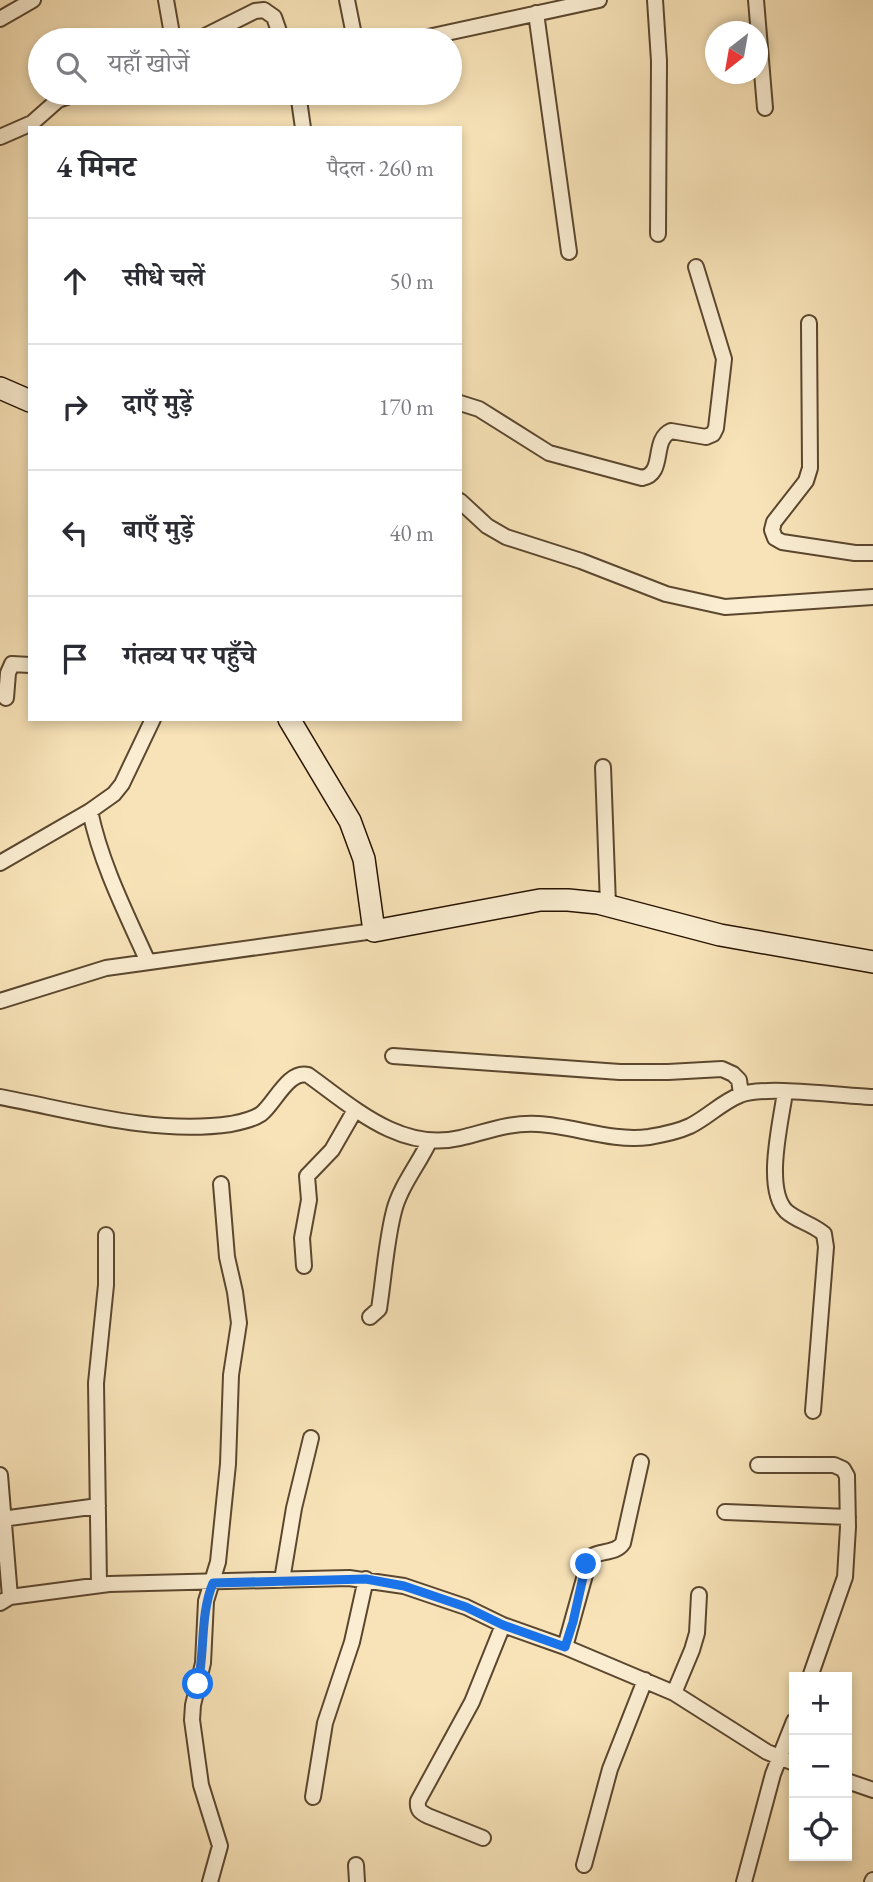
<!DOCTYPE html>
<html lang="hi">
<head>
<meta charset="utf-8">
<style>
  :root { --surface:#fff; --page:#f2f2f3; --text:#2b2b33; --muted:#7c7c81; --line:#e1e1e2 }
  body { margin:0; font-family:"EB Garamond","Noto Serif Devanagari",serif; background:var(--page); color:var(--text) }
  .controls { position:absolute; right:21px; bottom:21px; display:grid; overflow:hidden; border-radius:0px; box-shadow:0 4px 10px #0003 }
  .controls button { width:63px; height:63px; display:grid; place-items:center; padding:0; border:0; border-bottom:2px solid var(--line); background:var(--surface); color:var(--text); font:35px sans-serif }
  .compass { position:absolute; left:705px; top:21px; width:63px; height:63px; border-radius:50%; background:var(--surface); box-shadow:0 4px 10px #0003; rotate:211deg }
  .stop { position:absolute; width:21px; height:21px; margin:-16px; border:5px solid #1a73e8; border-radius:50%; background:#fff }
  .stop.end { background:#1a73e8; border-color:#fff; box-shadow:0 2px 7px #0008 }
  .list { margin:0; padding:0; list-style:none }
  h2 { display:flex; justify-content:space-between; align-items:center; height:91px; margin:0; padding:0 28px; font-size:30px }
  h2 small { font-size:23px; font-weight:400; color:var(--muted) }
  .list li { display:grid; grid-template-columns:46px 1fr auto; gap:21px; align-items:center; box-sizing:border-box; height:126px; padding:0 28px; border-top:2px solid var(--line) }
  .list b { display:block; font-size:26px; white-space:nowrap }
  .list em { font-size:23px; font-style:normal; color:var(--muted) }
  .icon { flex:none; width:38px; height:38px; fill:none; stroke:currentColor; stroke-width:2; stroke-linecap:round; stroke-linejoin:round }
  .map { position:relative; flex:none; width:873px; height:1882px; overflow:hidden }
  .search { position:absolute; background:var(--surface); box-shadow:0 4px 10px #0003; left:28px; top:28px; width:434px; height:77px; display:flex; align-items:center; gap:18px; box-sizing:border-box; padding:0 24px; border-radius:38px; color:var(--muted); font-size:26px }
  .panel { position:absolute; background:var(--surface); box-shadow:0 4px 10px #0003; left:28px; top:126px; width:434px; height:595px; border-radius:0px }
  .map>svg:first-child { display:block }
</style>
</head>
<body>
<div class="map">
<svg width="873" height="1882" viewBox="0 0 873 1882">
  <rect width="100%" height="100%" fill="#f8e3b8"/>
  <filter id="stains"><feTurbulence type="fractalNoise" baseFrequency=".00286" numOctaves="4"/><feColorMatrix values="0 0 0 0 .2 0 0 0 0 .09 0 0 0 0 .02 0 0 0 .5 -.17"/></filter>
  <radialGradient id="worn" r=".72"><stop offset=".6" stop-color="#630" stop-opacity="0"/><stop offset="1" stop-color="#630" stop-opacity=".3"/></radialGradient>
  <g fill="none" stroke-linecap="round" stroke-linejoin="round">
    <defs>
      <path id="street" d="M166,0l7,40
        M347,0l8,40
        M655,0l4,61 -1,173
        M756,0l9,108
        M536,13l33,239
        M0,19l33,-19
        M197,40l58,-29 9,-1 10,7 8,23
        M414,40l185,-40
        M298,93l5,35
        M0,137l32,-14 26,-23 20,-7
        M809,323l1,145 -4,13 -32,41 -2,8 3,8 7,4 73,11h18
        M460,403l19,6 70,44 93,25c24,-4 9,-38 29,-47l35,6 7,-3 3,-6 8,-69 -28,-92
        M460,501l27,25 19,11 75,24 85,33 59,13 148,-10
        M6,698l2,-25 4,-9 18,1
        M603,767l5,138
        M90,811c11,53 36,102 58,151
        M0,863l90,-52 24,-17 8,-10 31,-65
        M0,1001l106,-33 268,-37
        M393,1056l227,16h48l54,-3 11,5 6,6 2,14
        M785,1092c-4,30 -21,96 1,119 11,10 27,13 38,23l2,13 -13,164
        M0,1097c75,14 154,38 231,27 10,-2 21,-4 30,-10 14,-11 27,-44 47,-39 45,32 92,77 152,63 26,-6 50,-16 78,-14 37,2 73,18 111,13 12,-2 30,-6 41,-11 18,-9 32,-24 50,-31 24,-10 103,1 133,2
        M304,1266l-2,-28 7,-38 -2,-24 25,-26 23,-40
        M370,1317l9,-8c5,-32 7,-67 15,-98 6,-24 24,-46 35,-69
        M758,1465h76l9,4 4,7 1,51 -3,50 -35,100
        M0,1475l10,122
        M725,1512l123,5
        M2,1519l96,-13
        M282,1580l12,-72 17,-70
        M99,1584l-3,-201 10,-98v-50
        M0,1603l10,-6 99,-13 240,-6 55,8 62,21 37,18 62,22 109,46 93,59 27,11
        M565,1647l25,-90c10,-7 26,-3 33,-14l18,-81
        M674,1693l18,-43 5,-17 2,-38
        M847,1781l26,9
        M313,1797l12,-74 27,-81 14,-63
        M483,1838l-55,-22c-8,-4 -11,-6 -10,-15l54,-99 31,-77
        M356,1865l1,17
        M584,1865l26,-96 35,-89
        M210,1882l10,-36 -19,-61 -9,-65 1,-15 10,-42 3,-62 12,-39 10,-98 3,-89 8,-52 -4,-31 -8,-35 -6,-73
        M744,1882l29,-108 21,-53
        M872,1882l1,-2"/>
      <path id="secondary" d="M0,388l30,13
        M289,719l61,102 14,38 10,72 166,-31h28l30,3 122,32 153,27"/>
    </defs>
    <use href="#street" stroke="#5b472f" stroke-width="18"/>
    <use href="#secondary" stroke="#271301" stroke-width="24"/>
    <use href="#street" stroke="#faedd1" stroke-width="14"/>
    <use href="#secondary" stroke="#faedd1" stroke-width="21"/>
  </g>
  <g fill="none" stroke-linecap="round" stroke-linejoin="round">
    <path stroke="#1a73e8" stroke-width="9" d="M198,1684c7,-34 2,-70 15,-101l153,-4 38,7 62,21 37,18 62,22 8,-25 13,-58"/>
  </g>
  <rect width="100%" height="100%" filter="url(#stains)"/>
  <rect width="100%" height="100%" fill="url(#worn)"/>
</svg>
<div class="controls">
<button>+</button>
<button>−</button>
<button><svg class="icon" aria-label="locate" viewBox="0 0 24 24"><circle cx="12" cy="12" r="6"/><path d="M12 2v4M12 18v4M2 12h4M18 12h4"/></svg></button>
</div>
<svg class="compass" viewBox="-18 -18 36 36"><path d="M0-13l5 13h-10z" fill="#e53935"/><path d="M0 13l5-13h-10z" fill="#7c7c81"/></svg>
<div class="stop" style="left:198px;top:1684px"></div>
<div class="stop end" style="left:586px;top:1564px"></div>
<div class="search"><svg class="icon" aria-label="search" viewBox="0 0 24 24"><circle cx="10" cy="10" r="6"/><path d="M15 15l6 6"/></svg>यहाँ खोजें</div>
<section class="panel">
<h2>4 मिनट<small>पैदल · 260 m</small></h2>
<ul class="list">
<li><svg class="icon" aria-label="ahead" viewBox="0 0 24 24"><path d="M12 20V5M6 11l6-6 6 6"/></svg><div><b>सीधे चलें</b></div><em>50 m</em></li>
<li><svg class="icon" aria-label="right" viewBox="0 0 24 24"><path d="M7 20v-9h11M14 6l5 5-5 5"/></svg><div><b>दाएँ मुड़ें</b></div><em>170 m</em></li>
<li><svg class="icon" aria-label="left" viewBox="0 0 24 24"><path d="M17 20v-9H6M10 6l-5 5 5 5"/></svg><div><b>बाएँ मुड़ें</b></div><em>40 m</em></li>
<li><svg class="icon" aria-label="arrive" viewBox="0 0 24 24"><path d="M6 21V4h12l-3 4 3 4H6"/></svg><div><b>गंतव्य पर पहुँचे</b></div></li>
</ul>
</section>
</div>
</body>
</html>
